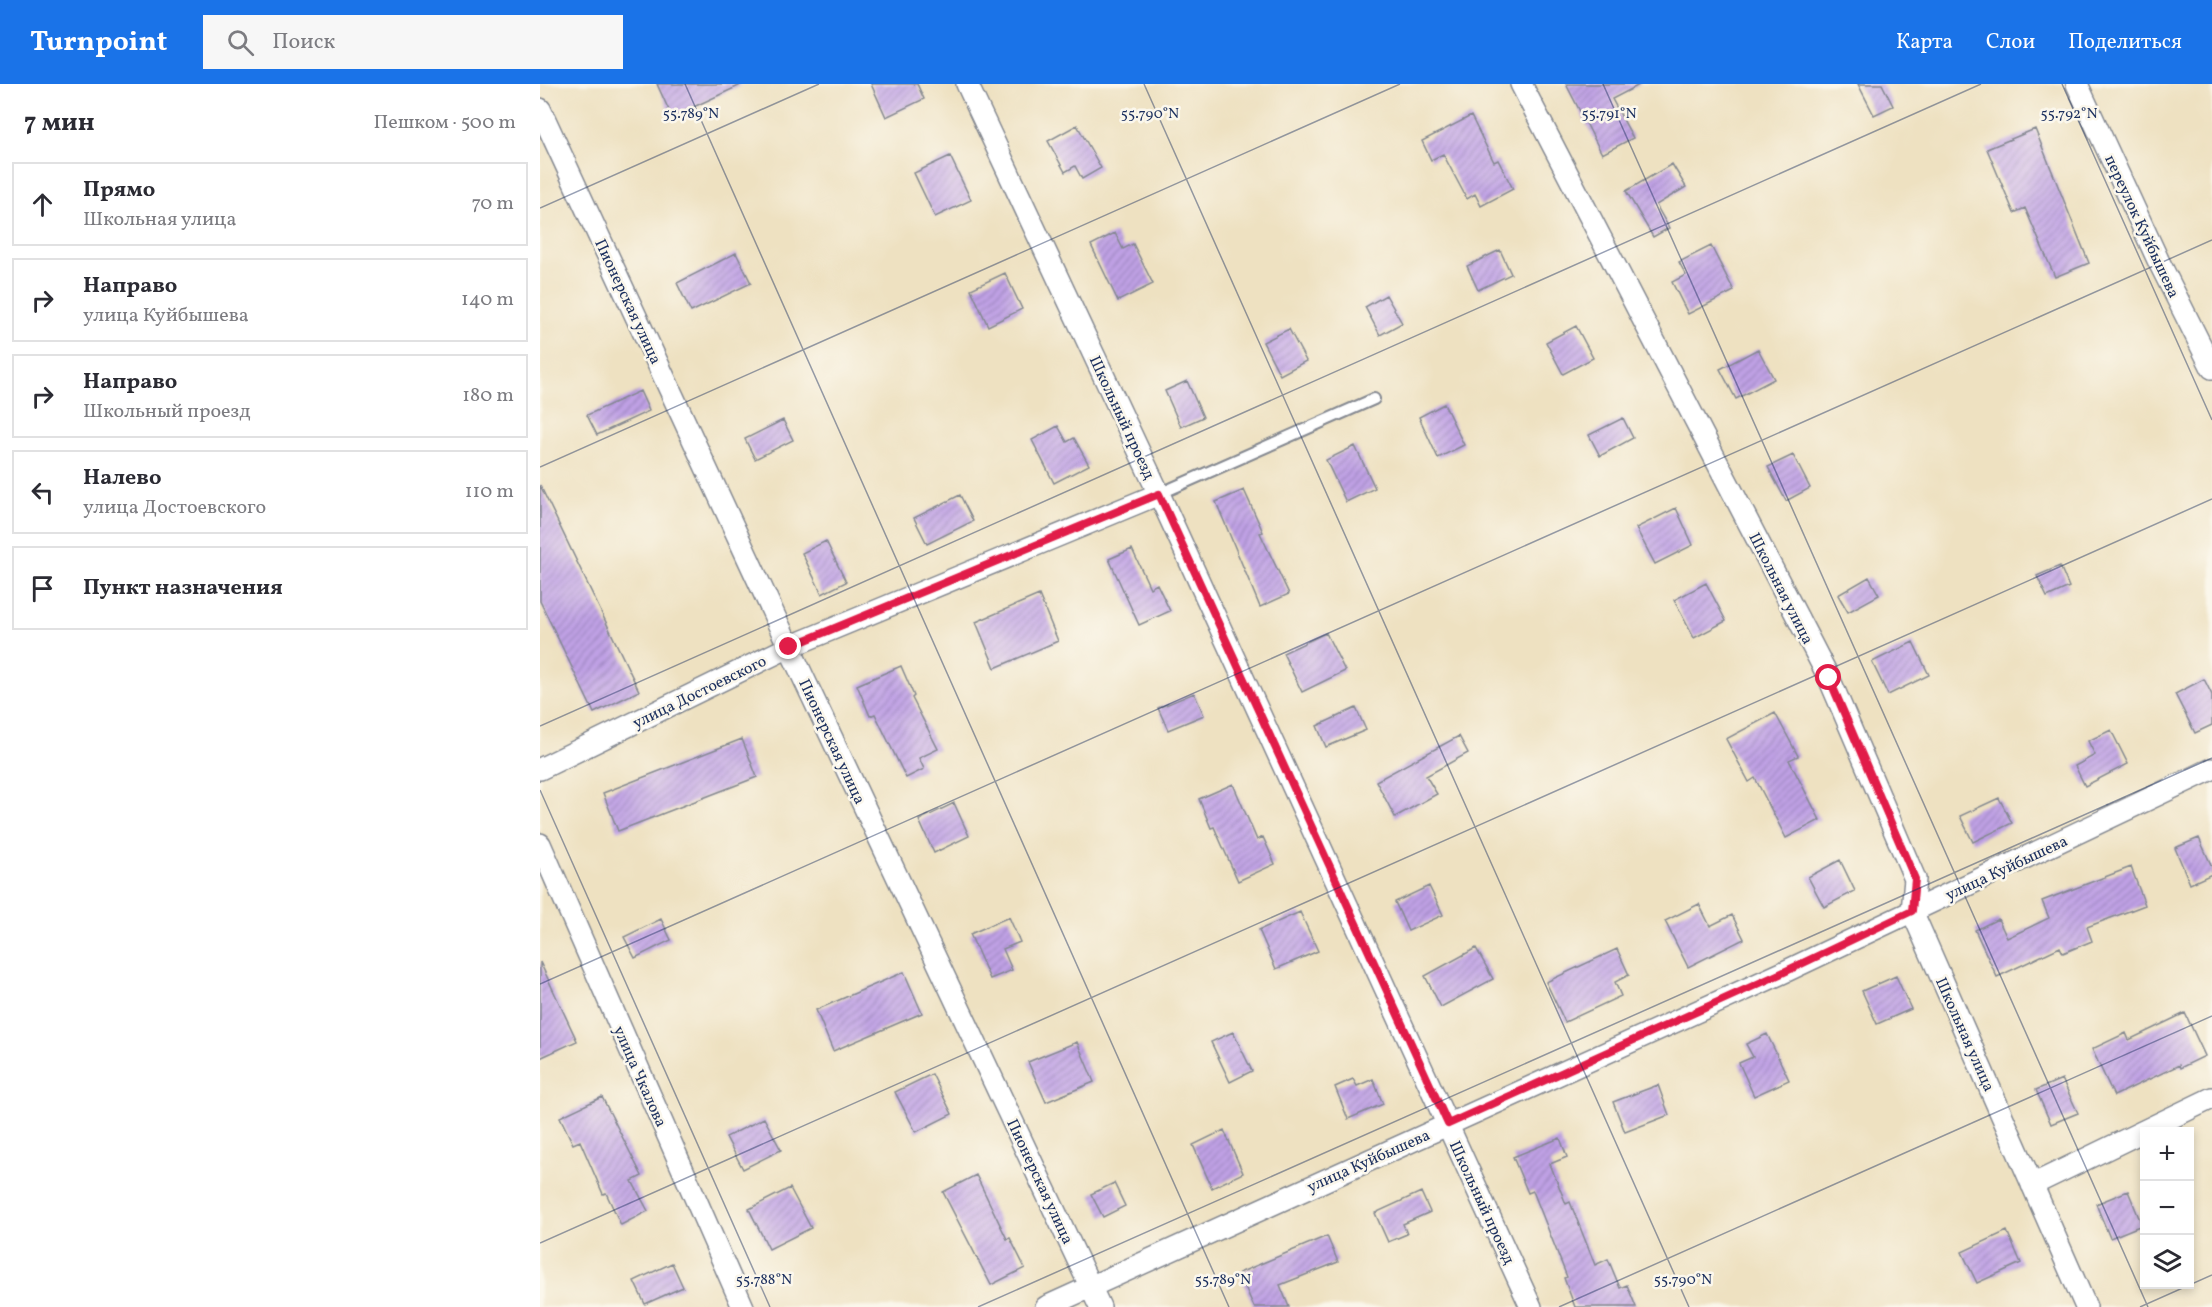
<!DOCTYPE html>
<html lang="ru">
<head>
<meta charset="utf-8">
<style>
  :root { --surface:#fff; --page:#f7f7f7; --text:#2b2b33; --muted:#7c7c81; --line:#e1e1e2; --accent:#1a73e8 }
  body { margin:0; font-family:Vollkorn,serif; background:var(--page); color:var(--text) }
  .controls { position:absolute; right:18px; bottom:18px; display:grid; overflow:hidden; border-radius:0px; box-shadow:0 3px 9px #0003 }
  .controls button { width:54px; height:54px; display:grid; place-items:center; padding:0; border:0; border-bottom:2px solid var(--line); background:var(--surface); color:var(--text); font:30px sans-serif }
  .stop { position:absolute; width:18px; height:18px; margin:-14px; border:4px solid #e11d48; border-radius:50%; background:#fff }
  .stop.end { background:#e11d48; border-color:#fff; box-shadow:0 2px 6px #0008 }
  .list { margin:0; padding:0; list-style:none }
  h2 { display:flex; justify-content:space-between; align-items:center; height:78px; margin:0; padding:0 24px; font-size:26px }
  h2 small { font-size:20px; font-weight:400; color:var(--muted) }
  .list li { display:grid; grid-template-columns:39px 1fr auto; gap:18px; align-items:center; box-sizing:border-box; height:84px; margin:0 12px 12px; padding:0 12px; border:2px solid var(--line); border-radius:0px }
  .list b { display:block; font-size:22px; white-space:nowrap }
  .list p { margin:0; font-size:20px; white-space:nowrap; color:var(--muted) }
  .list em { font-size:20px; font-style:normal; color:var(--muted) }
  .icon { flex:none; width:33px; height:33px; fill:none; stroke:currentColor; stroke-width:2; stroke-linecap:round; stroke-linejoin:round }
  .map { position:relative; flex:none; width:1672px; height:1223px; overflow:hidden }
  header { display:flex; align-items:center; gap:36px; box-sizing:border-box; height:84px; padding:0 30px; background:var(--accent); color:#fff }
  header strong { font-size:28px }
  nav { display:flex; gap:33px; margin-inline-start:auto; font-size:21px }
  .search { width:420px; height:54px; background:var(--page); display:flex; align-items:center; gap:15px; box-sizing:border-box; padding:0 21px; border-radius:0px; color:var(--muted); font-size:22px }
  main { display:flex }
  aside { flex:1; background:var(--surface) }
  .map>svg:first-child { display:block }
</style>
</head>
<body>
<header>
<strong>Turnpoint</strong>
<div class="search"><svg class="icon" aria-label="search" viewBox="0 0 24 24"><circle cx="10" cy="10" r="6"/><path d="M15 15l6 6"/></svg>Поиск</div>
<nav><a>Карта</a><a>Слои</a><a>Поделиться</a></nav>
</header>
<main>
<aside>
<h2>7 мин<small>Пешком · 500 m</small></h2>
<ul class="list">
<li><svg class="icon" aria-label="ahead" viewBox="0 0 24 24"><path d="M12 20V5M6 11l6-6 6 6"/></svg><div><b>Прямо</b><p>Школьная улица</p></div><em>70 m</em></li>
<li><svg class="icon" aria-label="right" viewBox="0 0 24 24"><path d="M7 20v-9h11M14 6l5 5-5 5"/></svg><div><b>Направо</b><p>улица Куйбышева</p></div><em>140 m</em></li>
<li><svg class="icon" aria-label="right" viewBox="0 0 24 24"><path d="M7 20v-9h11M14 6l5 5-5 5"/></svg><div><b>Направо</b><p>Школьный проезд</p></div><em>180 m</em></li>
<li><svg class="icon" aria-label="left" viewBox="0 0 24 24"><path d="M17 20v-9H6M10 6l-5 5 5 5"/></svg><div><b>Налево</b><p>улица Достоевского</p></div><em>110 m</em></li>
<li><svg class="icon" aria-label="arrive" viewBox="0 0 24 24"><path d="M6 21V4h12l-3 4 3 4H6"/></svg><div><b>Пункт назначения</b></div></li>
</ul>
</aside>
<div class="map">
<svg width="1672" height="1223" viewBox="0 0 1672 1223">
  <defs>
    <pattern id="building-hatch" width="6" height="6" patternUnits="userSpaceOnUse" patternTransform="scale(1.5)"><rect width="6" height="6" fill="#c0a1e5"/><path d="M-1 1l2-2M0 6l6-6M5 7l2-2" fill="none" stroke="#9b84bd"/></pattern>
  </defs>
  <rect width="100%" height="100%" fill="#fbf7ec"/>
  <filter id="ink" filterUnits="userSpaceOnUse"><feTurbulence type="fractalNoise" baseFrequency=".0167" numOctaves="2"/><feDisplacementMap in="SourceGraphic" scale="12" xChannelSelector="R" yChannelSelector="G"/><feConvolveMatrix kernelMatrix="1 2 1 2 8 2 1 2 1" color-interpolation-filters="sRGB"/></filter>
  <filter id="wash" filterUnits="userSpaceOnUse"><feTurbulence type="fractalNoise" baseFrequency=".008" numOctaves="4" result="noise"/><feDisplacementMap in="SourceGraphic" scale="24" xChannelSelector="R" yChannelSelector="G"/><feGaussianBlur stdDeviation="1.35" result="paint"/><feColorMatrix in="noise" values="0 0 0 0 0 0 0 0 0 0 0 0 0 0 0 0 0 1.4 0 .05"/><feComposite in="paint" operator="in"/></filter>
  <g filter="url(#wash)">
    <rect width="100%" height="100%" fill="#eee1c1"/>
    <g id="blocks">
      <path fill="url(#building-hatch)" d="M117,0h86l-71,33z
        M331,0h46l7,15 -38,18z
        M1026,0h75l-29,15 21,39 -31,16z
        M1318,0h24l11,22 -19,9z
        M931,32l23,46 4,-2 15,29 -32,17 -6,-12 -8,5 -24,-45 -12,6 -9,-19z
        M537,41l24,43 -19,11 -7,-13 -10,6 -17,-31z
        M1495,45l54,134 -34,14 -30,-69 -11,5 -27,-64z
        M410,72l21,44 -36,17 -21,-44z
        M1132,80l14,23 -30,18 13,23 -16,9 -27,-46z
        M575,149l8,16 10,-5 20,40 -35,17 -27,-56z
        M1171,162l23,45 -46,23 -16,-32 14,-7 -7,-13z
        M960,166l11,24 -33,16 -11,-24z
        M196,169l15,30 -60,29 -14,-29z
        M465,189l17,36 -34,17 -17,-37z
        M846,211l16,28 -22,12 -15,-28z
        M1036,242l17,32 -30,16 -17,-32z
        M749,245l17,32 -26,14 -17,-33z
        M1218,265l16,30 -38,20 -16,-30z
        M647,297l16,36 -22,10 -16,-36z
        M100,307l9,20 -52,24 -10,-20z
        M904,320l20,41 -26,13 -19,-41z
        M1083,334l10,20 -33,18 -11,-21z
        M243,336l10,20 -38,19 -10,-20z
        M518,342l9,16 7,-4 15,27 -35,18 -22,-43z
        M815,362l20,42 -29,14 -20,-42z
        M1253,371l17,33 -24,13 -18,-34z
        M0,401l99,206 -45,22 -54,-112z
        M704,406l19,42 -3,1 29,61 -29,13 -44,-105z
        M420,411l13,26 -46,23 -13,-26z
        M1136,424l17,37 -38,19 -19,-36z
        M286,457l20,41 -24,12 -20,-41z
        M592,465l18,39 7,-4 13,27 -31,14 -30,-66z
        M1520,482l9,21 -22,10 -10,-21z
        M1329,493l10,18 -31,17 -10,-17z
        M1166,499l20,38 -32,17 -20,-38z
        M499,511l19,46 -63,27 -19,-46z
        M786,549l19,38 -43,21 -19,-39z
        M1373,558l16,33 -41,20 -16,-33z
        M361,582l13,30 -2,2 26,51 -19,9 5,11 -18,9 -31,-64 -5,2 -13,-31z
        M1664,595l8,16v30l-17,8 -20,-39z
        M654,609l10,22 -36,15 -10,-22z
        M816,624l10,22 -40,17 -9,-21z
        M1235,629l23,43 -9,4 31,60 -34,18 -31,-60 -6,4 -23,-43z
        M1571,646l17,34 -43,22 -10,-20 20,-11 -7,-14z
        M919,652l9,17 -42,23 11,18 -42,23 -19,-36z
        M202,655l15,38 -139,54 -15,-38z
        M693,700l24,56 6,-3 12,27 -37,17 -24,-54 -3,1 -12,-29z
        M1459,714l13,25 -39,19 -13,-26z
        M414,719l15,33 -35,17 -15,-33z
        M1659,754l13,29v7l-22,10 -15,-36z
        M1300,776l15,31 -31,16 -16,-30z
        M1591,783l14,38 -58,22 5,14 -29,12 -3,-6 -63,30 -22,-47 23,-11 9,19 42,-20 -7,-17z
        M889,802l14,29 -35,16 -13,-29z
        M1159,820l11,22 22,-11 12,24 -56,28 -23,-46z
        M760,828l18,39 -42,18 -17,-39z
        M469,833l11,25 -17,7 9,21 -22,9 -20,-45z
        M121,835l10,21 -36,18 -11,-21z
        M936,864l17,31 -52,28 -16,-31z
        M1077,865l12,26 -14,7 6,14 -56,26 -19,-40z
        M0,878l37,79 -37,17z
        M364,888l18,41 -89,38 -17,-41z
        M1356,892l15,33 -34,15 -15,-33z
        M1645,929l20,43 -25,12 -1,-3 -65,31 -22,-47 34,-16 3,7z
        M693,948l19,39 -22,11 -19,-40z
        M1227,950l22,46 -35,16 -15,-33 14,-6 -7,-13z
        M537,958l17,40 -48,20 -18,-40z
        M392,990l20,40 -36,18 -21,-40z
        M813,995l4,7 16,-7 10,25 -35,15 -13,-32z
        M1522,995l16,34 -27,11 -15,-34z
        M1118,1001l11,30 -44,17 -12,-30z
        M62,1013l40,79 -10,5 16,30 -27,14 -15,-32 -3,1 -23,-53 -7,3 -13,-27z
        M224,1034l17,32 -38,19 -17,-32z
        M684,1046l19,43 -31,15 -19,-43z
        M1020,1054l7,19 -17,7 16,40 4,-2 25,63 13,-6 12,29 7,-3 9,22h-61l-11,-29 3,-1 -34,-86 -5,2 -15,-36z
        M436,1091l31,64 3,-1 15,30 -34,17 -48,-93z
        M574,1099l11,23 -22,11 -12,-23z
        M250,1104l21,40 -42,21 -20,-40z
        M1588,1107l14,34 -32,13 -14,-34z
        M881,1108l9,20 -27,12 4,10 -19,8 -13,-29z
        M1467,1147l14,32 -44,20 -15,-31z
        M787,1152l11,26 -58,23 9,22h-35l-15,-34z
        M132,1179l11,24 -38,17 -11,-23z"/>
    </g>
  </g>
  <g filter="url(#ink)">
    <use href="#blocks" fill-opacity="0" stroke="#848890" stroke-width="1.5"/>
    <g fill="none" stroke-linecap="round" stroke-linejoin="round">
      <defs>
        <path id="lane" d="M619,410l215,-95"/>
        <path id="street" d="M427,0l192,410 372,813
          M981,0l308,594 86,201 -3,32 174,396
          M1537,0l81,176 54,108
          M0,25l249,538 311,660
          M0,685l249,-122 370,-153
          M0,760l203,463
          M1492,1101l180,-87
          M506,1223l736,-334 430,-204"/>
      </defs>
      <use href="#lane" stroke="#848890" stroke-width="14"/>
      <use href="#street" stroke="#848890" stroke-width="24"/>
      <use href="#lane" stroke="#fff" stroke-width="10"/>
      <use href="#street" stroke="#fff" stroke-width="21"/>
    </g>
  </g>
  <g fill="none" stroke-linecap="round" stroke-linejoin="round" filter="url(#ink)">
    <path stroke="#e11d48" stroke-width="8" d="M249,563l370,-153 289,630 334,-151 130,-62 3,-32 -86,-201"/>
  </g>
  <path fill="none" stroke="#1b2f5e" stroke-width="1.5" stroke-opacity="0.45" d="M145,0l544,1223M604,0l545,1223M1063,0l545,1223M1522,0l150,336M0,124l279,-124M0,383l860,-383M0,642l1441,-642M0,706l230,517M0,900l1672,-744M0,1159l1672,-744M438,1223l1234,-549M1019,1223l653,-291M1600,1223l72,-32"/>
  <g text-anchor="middle" stroke-width="5" stroke-linejoin="round" paint-order="stroke">
    <g font-size="16" fill="#1b2f5e" stroke="#fbf7ec">
      <text transform="translate(1603 142) rotate(65)" y="6">переулок Куйбышева</text>
      <text transform="translate(89 217) rotate(65)" y="6">Пионерская улица</text>
      <text transform="translate(583 333) rotate(65)" y="6">Школьный проезд</text>
      <text transform="translate(1242 504) rotate(63)" y="6">Школьная улица</text>
      <text transform="translate(159 607) rotate(-26)" y="6">улица Достоевского</text>
      <text transform="translate(293 657) rotate(65)" y="6">Пионерская улица</text>
      <text transform="translate(1466 783) rotate(-25)" y="6">улица Куйбышева</text>
      <text transform="translate(1426 950) rotate(66)" y="6">Школьная улица</text>
      <text transform="translate(101 992) rotate(66)" y="6">улица Чкалова</text>
      <text transform="translate(828 1076) rotate(-24)" y="6">улица Куйбышева</text>
      <text transform="translate(501 1097) rotate(65)" y="6">Пионерская улица</text>
      <text transform="translate(943 1118) rotate(65)" y="6">Школьный проезд</text>
    </g>
  </g>
  <g font-size="15" text-anchor="middle" fill="#1b2f5e" stroke="#fbf7ec" stroke-width="5" stroke-linejoin="round" paint-order="stroke">
    <text x="151" y="34">55.789°N</text>
    <text x="610" y="34">55.790°N</text>
    <text x="1069" y="34">55.791°N</text>
    <text x="1529" y="34">55.792°N</text>
    <text x="224" y="1200">55.788°N</text>
    <text x="683" y="1200">55.789°N</text>
    <text x="1143" y="1200">55.790°N</text>
  </g>
</svg>
<div class="controls">
<button>+</button>
<button>−</button>
<button><svg class="icon" aria-label="layers" viewBox="0 0 24 24"><path d="M12 4l9 5-9 5-9-5zM3 14l9 5 9-5"/></svg></button>
</div>
<div class="stop" style="left:1289px;top:594px"></div>
<div class="stop end" style="left:249px;top:563px"></div>
</div>
</main>
</body>
</html>
